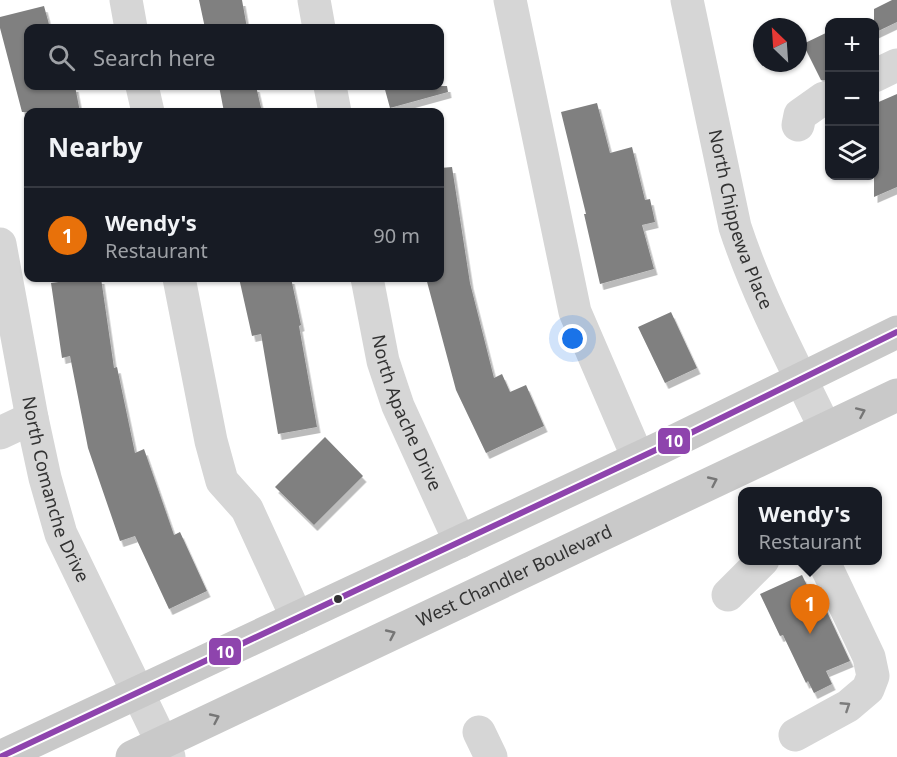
<!DOCTYPE html>
<html lang="en">
<head>
<meta charset="utf-8">
<style>
  :root { --surface:#171b24; --page:#242831; --text:#f1f3f6; --muted:#9ea1a6; --line:#363941; --accent:#0f766e }
  body { margin:0; font-family:"Noto Sans",sans-serif; background:var(--page); color:var(--text) }
  .controls { position:absolute; right:18px; top:18px; display:grid; overflow:hidden; border-radius:12px; box-shadow:0 2px 4px #0004 }
  .controls button { width:54px; height:54px; display:grid; place-items:center; padding:0; border:0; border-bottom:2px solid var(--line); background:var(--surface); color:var(--text); font:30px sans-serif }
  .compass { position:absolute; left:753px; top:18px; width:54px; height:54px; border-radius:50%; background:var(--surface); box-shadow:0 2px 4px #0004; rotate:335deg }
  .you { position:absolute; left:573px; top:339px; width:21px; height:21px; margin:-15px; border:4px solid #fff; border-radius:50%; background:#1a73e8; box-shadow:0 0 0 9px #1a73e833 }
  .badge { display:grid; place-items:center; width:39px; height:39px; border-radius:50%; background:var(--accent); color:#fff; font-size:20px; font-weight:700 }
  .pin { position:absolute; translate:-50% -50px; filter:drop-shadow(0 2px 3px #0008) }
  .pin::after { content:''; position:absolute; top:32px; width:21px; height:18px; background:inherit; clip-path:polygon(0 0,100% 0,50% 100%) }
  .popup { position:absolute; left:738px; top:487px; width:144px; height:78px; box-sizing:border-box; display:grid; place-content:center; border-radius:12px; background:var(--surface); filter:drop-shadow(0 2px 4px #0005); font-size:20px; white-space:nowrap; color:var(--muted) }
  .popup b { font-size:22px; color:var(--text) }
  .popup::after { content:''; position:absolute; left:50%; top:100%; margin-left:-12px; border:12px solid transparent; border-top-color:var(--surface) }
  .list { margin:0; padding:0; list-style:none }
  h2 { display:flex; justify-content:space-between; align-items:center; height:78px; margin:0; padding:0 24px; font-size:26px }
  h2 small { font-size:20px; font-weight:400; color:var(--muted) }
  .list li { display:grid; grid-template-columns:39px 1fr auto; gap:18px; align-items:center; box-sizing:border-box; height:96px; padding:0 24px; border-top:2px solid var(--line) }
  .list b { display:block; font-size:22px; white-space:nowrap }
  .list p { margin:0; font-size:20px; white-space:nowrap; color:var(--muted) }
  .list em { font-size:20px; font-style:normal; color:var(--muted) }
  .icon { flex:none; width:33px; height:33px; fill:none; stroke:currentColor; stroke-width:2; stroke-linecap:round; stroke-linejoin:round }
  .map { position:relative; flex:none; width:897px; height:757px; overflow:hidden }
  .search { position:absolute; background:var(--surface); box-shadow:0 2px 4px #0004; left:24px; top:24px; width:420px; height:66px; display:flex; align-items:center; gap:15px; box-sizing:border-box; padding:0 21px; border-radius:12px; color:var(--muted); font-size:22px }
  .panel { position:absolute; background:var(--surface); box-shadow:0 2px 4px #0004; left:24px; top:108px; width:420px; height:174px; border-radius:12px }
  .map>svg:first-child { display:block }
</style>
</head>
<body>
<div class="map">
<svg width="897" height="757" viewBox="0 0 897 757">
  <defs>
    <filter id="shadow"><feDropShadow dx="3.5" dy="6" stdDeviation="0" flood-color="#0004"/></filter>
  </defs>
  <rect width="100%" height="100%" fill="#fff"/>
  <path fill="#808080" filter="url(#shadow)" d="M199,0h43l5,28h-42z
    M892,0h5v22l-23,11v-24z
    M44,6l6,22h-22v58h47l5,26h-58l-22,-84v-11z
    M830,31v49h-9l-18,-36z
    M219,86h37l6,26h-38z
    M384,86h63l1,6 -58,16z
    M897,94v93l-23,10v-93z
    M597,103l13,50 22,-6 13,53 5,-1 5,23 -13,3 12,44 -54,15 -16,-70h2l-25,-102z
    M452,167l18,116 24,95 8,-4 8,18 16,-7 18,41 -58,27 -30,-63 -30,-112h14v-110z
    M88,278h13l13,90 3,-1 18,86 9,-4 30,86 6,-3 27,59 -38,18 -34,-73 -15,5 -32,-93 -18,-92 -8,2 -11,-75z
    M239,278h52l10,47 -2,1 18,101 -39,7 -17,-100 -9,2z
    M671,312l26,56 -32,15 -27,-56z
    M325,437l38,39 -49,49 -39,-38z
    M802,575l13,27 6,-3 29,62 -24,10 6,13 -18,9 -6,-12 -2,2 -23,-48 -3,1 -20,-42z"/>
  <g fill="none" stroke-linecap="round" stroke-linejoin="round">
    <g stroke="#d6d6d6" stroke-width="33">
      <path d="M126,0l5,28"/>
      <path d="M314,0l5,28"/>
      <path d="M510,0l65,312 63,146"/>
      <path id="s1" d="M687,0l48,227c23,70 58,135 90,201"/>
      <path d="M874,76l23,-11"/>
      <path d="M142,86l6,26"/>
      <path d="M330,86l5,26"/>
      <path d="M798,125l2,-10 24,-17"/>
      <path id="s2" d="M0,244l32,174 13,60 16,56 108,223"/>
      <path d="M179,278l32,163 11,40 25,28 50,109"/>
      <path id="s3" d="M367,278l16,83 15,45 62,136"/>
      <path d="M0,433l32,-15"/>
      <path d="M728,595l35,-35"/>
      <path d="M479,732l12,25"/>
      <path d="M795,735l53,-29 20,-17 5,-13 -4,-19 -46,-97"/>
    </g>
    <g stroke="#c9c9c9" stroke-width="33">
      <path d="M0,757l660,-309 237,-116"/>
      <path id="s4" d="M132,757l765,-362"/>
    </g>
    <defs>
      <path id="bus-1" d="M0,757l660,-309 237,-116"/>
    </defs>
    <use href="#bus-1" stroke="#fff" stroke-width="10"/>
    <use href="#bus-1" stroke="#8e44ad" stroke-width="6"/>
  </g>
  <defs><path id="oneway-chevron" d="M-2-3.5L2.5 0L-2 3.5" fill="none" stroke-width="1.6" stroke-linecap="round" stroke-linejoin="round" transform="scale(1.5)"/></defs>
  <g stroke="#767676">
    <use href="#oneway-chevron" transform="translate(861 412) rotate(-24)"/>
    <use href="#oneway-chevron" transform="translate(713 481) rotate(-25)"/>
    <use href="#oneway-chevron" transform="translate(391 634) rotate(-25)"/>
    <use href="#oneway-chevron" transform="translate(215 718) rotate(-25)"/>
  </g>
  <use stroke="#7c7c7c" href="#oneway-chevron" transform="translate(846 706) rotate(-33)"/>
  <circle fill="#323232" stroke="#fff" stroke-width="2" cx="338" cy="599" r="5"/>
  <g text-anchor="middle" stroke-width="6" stroke-linejoin="round" paint-order="stroke">
    <g font-size="18" fill="#323232" stroke="#fff">
      <text dy="6" stroke="none"><textPath href="#s1" startOffset="226">North Chippewa Place</textPath></text>
      <text dy="6" stroke="none"><textPath href="#s3" startOffset="141">North Apache Drive</textPath></text>
      <text dy="6" stroke="none"><textPath href="#s2" startOffset="252">North Comanche Drive</textPath></text>
      <text dy="6" stroke="none"><textPath href="#s4" startOffset="423">West Chandler Boulevard</textPath></text>
    </g>
  </g>
  <g stroke="#fff" stroke-width="2">
    <rect x="657" y="427" width="34" height="28" rx="6" fill="#8e44ad"/>
    <rect x="208" y="637" width="34" height="29" rx="6" fill="#8e44ad"/>
  </g>
  <g font-size="16" text-anchor="middle" font-weight="bold" fill="#fff">
    <text x="674" y="447">10</text>
    <text x="225" y="658">10</text>
  </g>
</svg>
<div class="controls">
<button>+</button>
<button>−</button>
<button><svg class="icon" aria-label="layers" viewBox="0 0 24 24"><path d="M12 4l9 5-9 5-9-5zM3 14l9 5 9-5"/></svg></button>
</div>
<svg class="compass" viewBox="-18 -18 36 36"><path d="M0-13l5 13h-10z" fill="#e53935"/><path d="M0 13l5-13h-10z" fill="#9ea1a6"/></svg>
<div class="you"></div>
<div class="pin badge" style="left:810px;top:634px;background:#e8710a">1</div>
<div class="popup"><b>Wendy's</b>Restaurant</div>
<div class="search"><svg class="icon" aria-label="search" viewBox="0 0 24 24"><circle cx="10" cy="10" r="6"/><path d="M15 15l6 6"/></svg>Search here</div>
<section class="panel">
<h2>Nearby<small></small></h2>
<ul class="list">
<li><span class="badge" style="background:#e8710a">1</span><div><b>Wendy's</b><p>Restaurant</p></div><em>90 m</em></li>
</ul>
</section>
</div>
</body>
</html>
